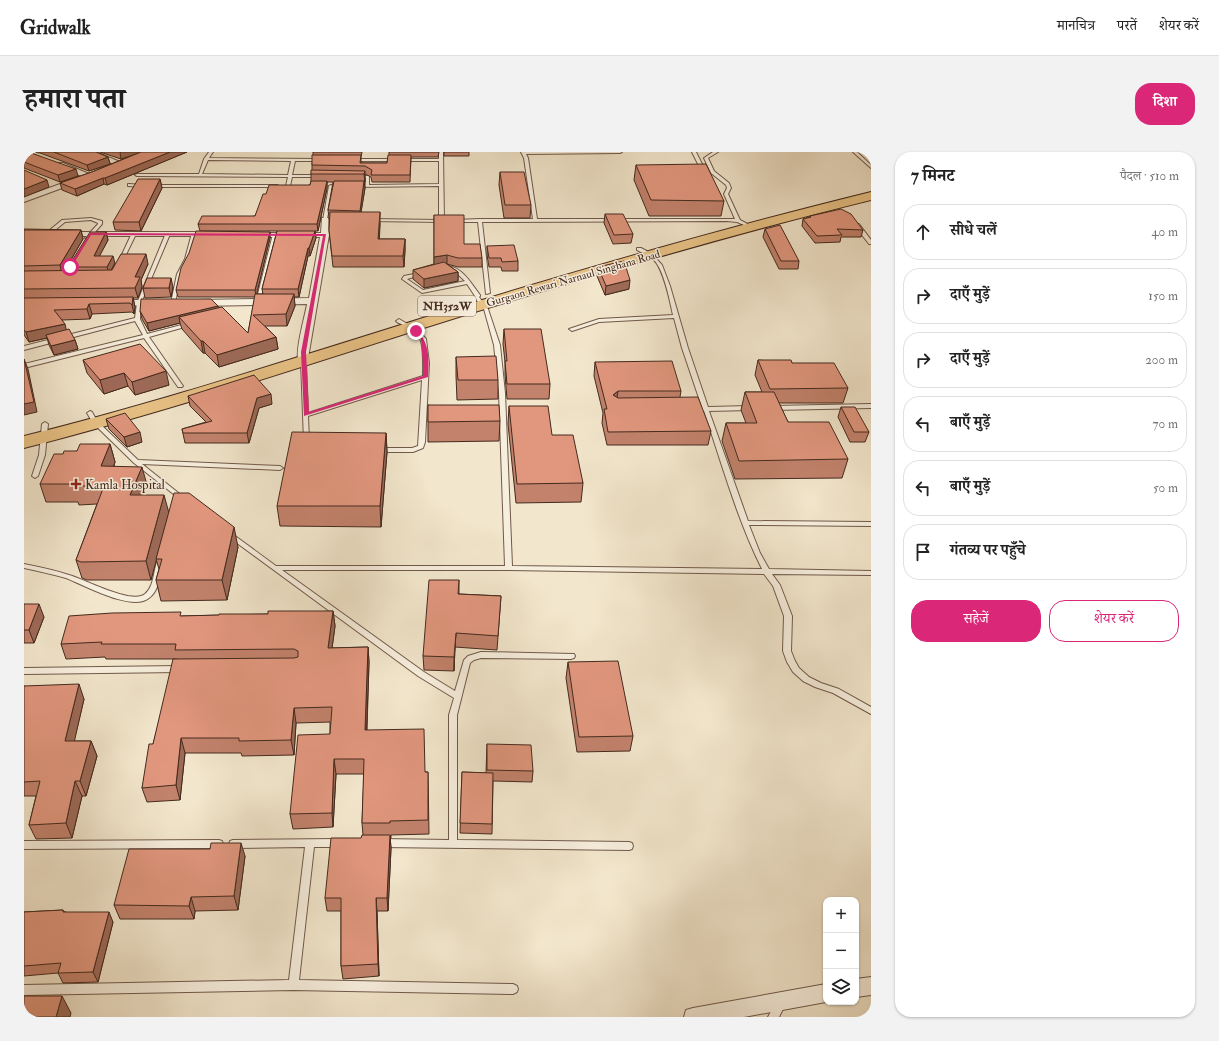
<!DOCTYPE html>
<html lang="hi">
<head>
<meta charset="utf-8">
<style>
  :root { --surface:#fff; --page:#f2f2f2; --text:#222; --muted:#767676; --line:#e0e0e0; --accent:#db2777 }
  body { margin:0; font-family:"IM FELL Double Pica","Noto Serif Devanagari",serif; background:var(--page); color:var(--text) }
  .controls { position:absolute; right:12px; bottom:12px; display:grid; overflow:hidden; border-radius:8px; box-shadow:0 1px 3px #0004 }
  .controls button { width:36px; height:36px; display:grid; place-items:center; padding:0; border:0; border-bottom:1px solid var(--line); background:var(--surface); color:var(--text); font:20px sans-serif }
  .stop { position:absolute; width:12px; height:12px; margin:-9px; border:3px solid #db2777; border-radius:50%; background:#fff }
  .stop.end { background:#db2777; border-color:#fff; box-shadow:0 1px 4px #0008 }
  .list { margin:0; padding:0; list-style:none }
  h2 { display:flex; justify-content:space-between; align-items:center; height:52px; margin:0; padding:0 16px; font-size:17px }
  h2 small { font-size:13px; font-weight:400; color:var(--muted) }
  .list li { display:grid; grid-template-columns:26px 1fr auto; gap:12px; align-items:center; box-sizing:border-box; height:56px; margin:0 8px 8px; padding:0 8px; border:1px solid var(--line); border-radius:16px }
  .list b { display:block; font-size:15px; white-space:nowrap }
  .list em { font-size:13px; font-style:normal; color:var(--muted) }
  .actions { display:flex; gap:8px; padding:12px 16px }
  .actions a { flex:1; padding:9px 0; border:1px solid var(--accent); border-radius:16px; text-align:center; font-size:14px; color:var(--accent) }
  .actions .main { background:var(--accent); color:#fff }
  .icon { flex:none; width:22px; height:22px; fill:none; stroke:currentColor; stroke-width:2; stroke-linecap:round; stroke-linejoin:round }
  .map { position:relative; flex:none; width:847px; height:865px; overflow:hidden; border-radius:16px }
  header { display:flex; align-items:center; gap:24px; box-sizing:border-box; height:56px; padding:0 20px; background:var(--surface); border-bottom:1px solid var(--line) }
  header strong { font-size:19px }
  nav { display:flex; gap:22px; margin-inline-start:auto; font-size:14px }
  .intro { display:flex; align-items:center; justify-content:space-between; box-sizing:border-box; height:96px; padding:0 24px }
  h1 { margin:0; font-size:28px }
  .button { padding:10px 18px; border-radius:16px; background:var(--accent); color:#fff; font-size:14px; font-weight:700 }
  main { display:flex; gap:24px; padding:0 24px }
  aside { flex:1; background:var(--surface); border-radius:16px; box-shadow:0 1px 3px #0004 }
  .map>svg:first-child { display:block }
</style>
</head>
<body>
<header>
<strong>Gridwalk</strong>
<nav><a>मानचित्र</a><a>परतें</a><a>शेयर करें</a></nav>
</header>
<div class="intro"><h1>हमारा पता</h1><a class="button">दिशा</a></div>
<main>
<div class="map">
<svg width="847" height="865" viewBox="0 0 847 865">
  <rect width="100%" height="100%" fill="#f2e6cc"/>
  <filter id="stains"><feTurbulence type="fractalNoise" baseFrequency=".005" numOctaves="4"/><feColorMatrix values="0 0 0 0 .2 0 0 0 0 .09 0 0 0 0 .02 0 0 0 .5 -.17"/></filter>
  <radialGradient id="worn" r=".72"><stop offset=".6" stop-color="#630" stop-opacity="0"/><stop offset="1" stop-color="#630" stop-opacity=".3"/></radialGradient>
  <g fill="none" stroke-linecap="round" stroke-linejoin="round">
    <defs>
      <path id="lane" d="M185,0h4l-4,6 112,1 2,1 -1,1h-27l-3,14h28l2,1 -2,1h-28l-2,9 -2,1 -2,-1 2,-9 -151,-1 -2,-1 2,-1h62l5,-15zM184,8l83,1 -3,14 -86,-1z
        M415,0h4l1,70 -75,-1v-1l2,-1 68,1v-34l-83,1 -2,-1 1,-1h10l1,-7 -11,-1v-2l14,1v9l70,-1v-23h-86l-2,-1 1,-1h87z
        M497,0h101l-2,1 -94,1 2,4 9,61h198l-11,-25 3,-6 -1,-3 -15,-12 -7,-15 9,-6h5l-10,6 6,13 15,12 2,5 -3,6 12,26 13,7 -2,1 -14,-6 -10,-1 -245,1 8,71 -4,1 -8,-72h-23l-2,-1 2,-1 25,-1h53l-9,-61z
        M668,0h4l10,20 -1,1 -3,-1z
        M829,0h4l14,13v3z
        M105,32l14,1 2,1 -2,1 -15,-1v-2z
        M130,33h123l2,1 -2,1h-124v-2z
        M307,33l2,1 -6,33 7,1c-2,2 -9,2 -11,0l6,-34z
        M67,66l11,3v3l-13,15 -4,-1 13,-14v-1l-7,-3 -26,2 -16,13 -4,-1 17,-14z
        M831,72h4l12,16v4h-2l-14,-18z
        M108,81l4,1 -14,29 -4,1v-1z
        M142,81l4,1 -29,69 -1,16 7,15 42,-11 3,2 -43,12 34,49 -1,1h-4l-34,-49 -120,30v-4l119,-29 -8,-14 -111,29v-4l111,-28 2,-15z
        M168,81l4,1 -7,25 -8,15 -6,29 -4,1v-1l6,-29 8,-15z
        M249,82l4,1 -17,67 -2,1 -2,-1z
        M613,96h4l11,6 10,11 8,21 18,62 20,59 42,-1 3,2 -3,2 -41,1 39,110 123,1v4l-122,-1 11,28 9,16 102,2v4l-99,-1 8,11 12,31 -1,35 4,10 4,7 10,9 12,6 18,6 32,18v7l-38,-21 -18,-6 -12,-6 -10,-9 -6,-10 -4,-11 1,-35 -11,-30 -9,-12 -255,-4h-227l142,102 31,19 9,-31 4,-4 13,-4 93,2 1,2 -1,2 -3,1 -90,-1 -7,2 -4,3 -13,52v125l172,2 3,1 1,3 -1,3 -3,1 -248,-3 -3,-1 -1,-3 1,-3 3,-1 68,1v-125l5,-17 -36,-22 -192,-141 1,-2h4l45,33h229l-6,-173 -5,-48 -10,-36 -10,-12 1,-1 -8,-12 -45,9 -20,-14 2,-3 20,-4v2l-17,5 16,11 42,-9 -12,-11 -11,-2v-2c19,-2 28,16 38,29v1l-1,1 9,12 12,36 5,48 7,173 250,3c-25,-50 -40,-105 -58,-158l-5,-1 -1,-1 4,-2 -20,-59 -8,-30 -75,4 -27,9 -3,-2 30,-10 74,-4c-3,-14 -9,-45 -19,-55 -5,-4 -11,-7 -17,-10z
        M375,167l19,11 8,9 3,24 -4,79 -2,6 -10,4h-36l-3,-2 3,-2h35l6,-2 4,-66 -114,36 1,25 -1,1h-4l-3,-81 2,-1 3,2 2,51 115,-37c0,-8 1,-30 -3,-37 -5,-8 -15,-13 -23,-17l-1,-1z
        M847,252v4l-98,2 -3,-2 3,-2z
        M66,259l2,1 5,9 41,39 142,6 3,2 -3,2 -138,-6 44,35 -1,1h-4l-47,-37 -41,-40 -6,-10z
        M21,270l3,2 -3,31 -7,21 -3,2 -3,-2 7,-21 3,-31z
        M135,405h2l3,2c-3,12 -4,31 -15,39 -17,14 -65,-13 -83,-20 -14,-4 -28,-7 -42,-10v-4c15,3 30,6 45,11 15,4 63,30 76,19 10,-8 8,-25 14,-37z
        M156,514l3,1 1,2 -1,2 -3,1 -156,2v-6z
        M315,687l3,1 1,3 -1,3 -3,1h-25l-15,133 214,4 4,2 1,3 -1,3 -4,2 -220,-4 -269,5v-10l265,-5 16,-133 -72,1 -3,-1 -1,-3 1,-3 3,-1z
        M195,688l3,1 1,3 -1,3 -3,1 -195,1v-8z
        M757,846l4,2 1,3 -7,14h-11l9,-17z"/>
      <path id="street" d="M62,0h10l29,12 -4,2h-3z
        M33,11h6l31,13 -4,2h-3l-30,-11z
        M50,27h6l1,2 -57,21v-5z
        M298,66h6l1,2v15l-22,129h-8c-5,-11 6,-47 8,-60l-110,2 -5,-3 5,-3 112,-2 11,-61h-68l-4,-2 4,-2h69z
        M37,80h151l4,2 -4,2h-151l-1,-2z
        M93,148h41l5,3 -5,3 -44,-1 -2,-2z
        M847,825v18l-15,2v-18z
        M802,832v18l-82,15h-60l2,-7 7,-2z"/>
      <path id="highway" d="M847,40v8c-155,38 -308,84 -460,132 -128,41 -257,83 -387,116v-12c134,-33 267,-77 399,-118 149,-46 297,-89 448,-126z"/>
    </defs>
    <use href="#lane" stroke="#70594a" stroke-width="2"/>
    <use href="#street" stroke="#70594a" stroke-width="2"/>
    <use href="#highway" stroke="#442a1e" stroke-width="2"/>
    <use href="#lane" fill="#f7efde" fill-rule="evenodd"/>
    <use href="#street" fill="#f7efde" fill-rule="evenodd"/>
    <use href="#highway" fill="#e9c386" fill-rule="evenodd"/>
  </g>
  <path fill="#c2826c" stroke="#442a1e" d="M0,0h72l12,5 2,7 -21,7 -49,-18 -7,-1 -1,1 46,23 -18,6 -36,-14z
    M76,0h87l-80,33 -3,-1 -27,12 -15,-6 -2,-7 32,-11 43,-18 -14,5z
    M289,0h49l-1,5v6h26l2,-8v-3h50l-1,5h-27l-1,25h-38l-1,-5 -6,-3v14l-4,24 19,11 -1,16h26v11l-1,17h-71l-3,-27 -1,-10v-13l-1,-7 5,-28h-6v6l-9,43h-3l1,7 -6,18h-2l-9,41h-5l1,9 -8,20h-22l11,11 2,12 -59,18 -14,-14h-2l-21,-24 -2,-6 -31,8 -7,-12 -2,-8 78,-5v2l30,25 7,-36h-77l-2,-7 94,-58v6l-14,56h7l-1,-5 15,-58h-77l-2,-7 57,-8 11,-22 44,-9 1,-4v-7l1,-4v-5l1,-10z
    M420,0h25v4h-25z
    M612,13l88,36 -3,15h-72l-15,-36z
    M476,20l31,33 -1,13h-26l-5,-33z
    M136,27l2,9 -21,43 -26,-1 -2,-8z
    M581,62l28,20 -2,9 -18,1 -9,-21z
    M410,63l30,29 18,14v9h-24l-11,-3 11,8v9l-34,7 -11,-9v-9l21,-6z
    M786,64l53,14 -2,7h-20l-1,5 -25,1 -13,-17 1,-7 7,-2z
    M0,77l57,1 2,9 -18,31h4l-1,-3 38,-35 2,8 -9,16 16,7 -4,7 37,-6 -7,16 1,7 -4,11h-5l2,9 -1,7 -2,-2 -40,2 -2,5 -28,1 4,10 9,10 3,9 -24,6 -5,-10 -2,-7 -18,4 -5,-7z
    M741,77l34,32 -1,8h-19l-16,-32z
    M463,94l31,15v10h-16l-1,-4h-12l-2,-12z
    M574,115l31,22 -24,6 -8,-19z
    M149,135l-2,10 -26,1 -2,-10z
    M480,177l46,55 -1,15h-42l-2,-24v-13l-2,-18z
    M432,205l42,23v19l-41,1 -1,-24z
    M59,208l86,25 -34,10 -7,-9 -24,8 -17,-21z
    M734,208l34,3 56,25 -5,15h-64l9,19 60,37 -6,19 -107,1 -13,-38 4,-18h20l-5,-13 4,-18h17l-7,-17z
    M571,210l86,29 -1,6 31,34 -3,14h-101l-5,-22 1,-10 -9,-37z
    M164,244l84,8 -13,4 -10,35h-64l-3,-14 24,-7 -16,-16z
    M404,253l72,16 -1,20 -71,1z
    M485,254l43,29 31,48 -2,19 -65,1 -8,-79z
    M817,255l28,25 -4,10h-15l-12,-25z
    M82,267l36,23 -15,5 -18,-18z
    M362,281l1,19 -6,75 -101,-1 -3,-20z
    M86,292l5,18 -1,4 33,19 -5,10 27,18 69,34 -11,53 -66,1 -5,-21 3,-11 -3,-10 -5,21h-64l-5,-2 -6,-18 21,-56 -18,1 -1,-3h-32l-6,-18 23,-30 14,-3z
    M435,428v14l42,2 -4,54 -42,-3 -1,24 -30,-1 -1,-14z
    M0,452l20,13 -10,26h-10z
    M309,459l2,15 -3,22 36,-1 1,15 -2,68 58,42h3l1,62 -38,1v3h-1l1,10 -3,63h-11l2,65 -36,3 -2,-13v-55h-14l-2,-13 38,-63 -1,-12 2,-49h-28l-3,53 -40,2 -3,-15 40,-80v-12l-34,1 -2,32 -52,1 -1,-3h-56l-5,47 -33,2 -5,-14 11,-44 24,-85h-71l-1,-2 -39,2 -5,-15 121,-28 86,-2z
    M544,510l65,74 -3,15 -53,1 -11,-74z
    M0,534l60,13 -10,42h17l6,15 -11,40h-4l-10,42 -36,1 -7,-14 7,-29h-12z
    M463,592l46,27 -1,11 -39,-1 -1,53 -32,-1 2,-61 24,1z
    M186,697l35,7 -7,54 -43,1 -1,8h-74l-6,-14z
    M39,758l2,2 48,10 -15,60 -35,1 -5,-10 -34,3v-64z"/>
  <path fill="#9e6a58" stroke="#442a1e" d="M97,0h21l-21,7 -1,-6z
    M146,0h17l-80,33 -2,-7z
    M84,5l2,7 -21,7 -2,-6z
    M52,17l2,7 -18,6 -2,-7z
    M341,19v11l-1,-8z
    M79,26l1,6 -27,12 -2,-7z
    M136,27l2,9 -21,43 -2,-9z
    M23,28l2,7 -25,10v-8z
    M303,29v7l-9,43 -1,-7z
    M340,29l1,7 -5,30v-7z
    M356,60v11l-1,27 -1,-11z
    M57,78l2,9 -21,36 -2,-10z
    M291,79l1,7 -6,18 -1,-8z
    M82,80l2,8 -12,23 -2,-7z
    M246,80v6l-14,59 -1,-7z
    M381,87v11l-1,17 -1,-11z
    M284,96v8l-9,41 -1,-8z
    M122,102l2,10 -7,16 1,7 -4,11 -3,-10v-11z
    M423,103v9l-13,2v-9z
    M89,104l2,7 -6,11 -2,-7z
    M434,120v9l-34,7v-9z
    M147,126l2,9 -2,10 -2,-9z
    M606,128l-1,9 -24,6 1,-9z
    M270,142l1,12 -8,20 -1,-12z
    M109,145l2,10 -1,7 -2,-9z
    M65,152l3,10 -2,5 -3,-10z
    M194,154l1,7 -40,4 1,6 -31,8 -2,-8z
    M41,172l2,9 -21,2 1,3 -18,4 -3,-10z
    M252,185l2,12 -59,18 -2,-12z
    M51,188l3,9 -24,6 -3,-9z
    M177,189h2l2,12h-2z
    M0,207l4,10 9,43 -13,3z
    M142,219l3,14 -34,10 -3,-13z
    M100,221l4,13 -24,8 -4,-14z
    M594,239l-2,13 -3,-9z
    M247,242l1,10 -13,4 -10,35 -2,-10 10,-35z
    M116,280l2,10 -15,5 -3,-10z
    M362,281l1,19 -6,75 -1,-21z
    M86,292l5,18 -8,22 -6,-18z
    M118,315l5,18 -13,29 -4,-19z
    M140,343l5,18 -18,67 -5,-19z
    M210,375l4,20 -11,53 -5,-20z
    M15,452l5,13 -10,26 -5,-13z
    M309,459l2,15 -5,37 -2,-15z
    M432,481l-1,14 -1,24v-14z
    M344,495l1,15 -3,83 -1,-15z
    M55,532l5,15 -13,57 -6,-15z
    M270,556l2,15 -2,32 -3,-15z
    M157,586l4,15 -5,47 -4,-15z
    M67,589l6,15 -11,40 -6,-15z
    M310,607l2,15 -3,53 -1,-14z
    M51,629l7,15 -10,42 -6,-15z
    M366,683l1,13 -3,63 -1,-13z
    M217,691l4,13 -7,54 -4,-14z
    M167,745l4,14 -1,8 -5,-13z
    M352,746l1,13 2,65 -1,-12z
    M85,760l4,10 -15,60 -5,-10z
    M38,844l9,17 -1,4h-14z"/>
  <path fill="#e1977e" stroke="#442a1e" d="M0,0h7v1l45,16 -18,6 -34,-13z
    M30,0h42l12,5 -21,8z
    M117,0h29l-65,26h-2l-28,11 -15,-6 32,-11z
    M288,3h49l-1,8h27l1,-8h23l-1,20h-39l1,-5 -7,-4 -53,-1z
    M682,12l18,37 -73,-1 -15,-35z
    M0,18l23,10 -23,9z
    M287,18l54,1 -1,3h-53z
    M476,20h24l7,33h-26z
    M114,27h22l-21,43h-26z
    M287,29h16l-10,43h-119l4,-8h53l8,-22h3l3,-9h41z
    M310,29h30l-4,30 -32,-1z
    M817,57l10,5 12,16 -26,-1 5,6 -25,1 -14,-17 8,-2 -1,-1z
    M306,60h50l-2,27h27l-2,17h-71l-3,-26z
    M581,62h18l10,20 -19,1z
    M410,63h30v29h16l2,14h-24l-11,-3 -13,2z
    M756,73l19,36h-18l-16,-32z
    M0,78h57l-21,35 -36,1z
    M172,79l74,1 -15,58h-79l5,-22 8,-15z
    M253,79h38l-6,17h-1l-10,41h-36z
    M66,80h16l-12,24h19l-6,11h-39z
    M490,93l4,16 -16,1 -1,-4h-12l-2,-12z
    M97,102h25l-11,23h5l-5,11 -111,1v-18l88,-1z
    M600,109l6,19 -24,6 -8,-19z
    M420,110l14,10 -34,7 -11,-9z
    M123,126h24l-2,10h-26z
    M231,142h39l-8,20 -33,1 23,22 -59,18 -14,-14h-2l-22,-24 43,-10 26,26z
    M109,145l-1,8 -2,-2 -41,1 -2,5 -33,1 11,14 -39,8 -2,-2v-32z
    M117,147h70l7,7 -71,17 -7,-12z
    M45,177l6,11 -24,6 -5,-11z
    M480,177h37l9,55h-43l-2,-23h2z
    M116,192l26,27 -34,11 -8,-9 -24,7 -17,-20z
    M472,204l2,24h-40l-2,-23z
    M0,207l10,43 -10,2z
    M734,208h33l1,3h42l14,25 -78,1z
    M648,209l9,30h-63l-5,4 5,3 80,-1 13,34 -103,1 -4,-23h3l-12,-47z
    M230,223l17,19 -14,4 -10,35h-64l-1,-4 30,-8 -24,-25z
    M721,240h29l14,30h41l19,37 -109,2 -13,-38h31z
    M404,253h71l1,16 -72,1z
    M485,254h39l4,29h21l10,48 -66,1z
    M817,255h14l14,25h-15z
    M101,261l15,19 -16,5 -18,-18z
    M268,280l94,1 -6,73h-103z
    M56,292h30l-9,22 41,1 -12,28h34l-18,66 -65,1 -5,-2 28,-74h-31l2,-2h-35l14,-30h9l1,-3h13z
    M150,341h15l45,34 -12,53h-66l6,-21h-6z
    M405,428h30l-1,14 43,2 -3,40 -42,-3 -2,24 -31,-1z
    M0,452h15l-10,26h-5z
    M244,459h65l-5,37 40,-1 -3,83 59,-1 1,43h3v48l-38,1v2h-28l2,-64h-30l-2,54 -42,1 8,-79 32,-1 2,-27 -38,1 -3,32 -52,1v-3h-58l-5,47 -34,3 7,-44h4l20,-85 121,-1 4,-1v-6l-4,-2 -119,1 1,-6h-75l1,-2 -41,2 8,-28 43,-3 69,-1 -1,4 39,-1v-1h49z
    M594,509l15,75 -54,1 -11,-75z
    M55,532l-14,57h26l-11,40h-5l-9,42 -37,2 11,-44 -16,1v-96z
    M463,592l44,1 2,26 -46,-1z
    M438,620l31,1 -1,51 -32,-1z
    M338,683h28l-3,63h-11l2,66 -37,2v-68h-16l6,-60h30z
    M187,691h30l-7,53 -43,1 -2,9 -75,-1 15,-56h81z
    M39,758v2h46l-16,60 -35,1 3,-10 -37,3v-54z
    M0,844h38l-6,21h-32z"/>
  <path fill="#db2777" d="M66,81l236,1 -20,118 3,60 114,-36v-13l-2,-23 -7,-10h3c13,14 12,29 11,47l-124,39 -3,-64 22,-116 -232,-1 -20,33h-3z"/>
  <path fill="#8f2418" stroke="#f7efde" stroke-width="1.5" d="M50 326h4v4h4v4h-4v4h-4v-4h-4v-4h4z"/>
  <g text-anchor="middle" stroke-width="3" stroke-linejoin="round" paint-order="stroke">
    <g font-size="11" fill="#442a1e" stroke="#f7efde">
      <text transform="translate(549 126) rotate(-16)" y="4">Gurgaon Rewari Narnaul Singhana Road</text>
    </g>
    <rect fill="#f7efde" stroke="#7a6558" stroke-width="1" x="394" y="144" width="58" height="20" rx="3"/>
    <g font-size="12" font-weight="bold" fill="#442a1e">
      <text x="423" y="158">NH352W</text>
    </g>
    <g font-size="13" fill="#442a1e" stroke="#f7efde" text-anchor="start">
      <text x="61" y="337">Kamla Hospital</text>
    </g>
  </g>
  <rect width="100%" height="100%" filter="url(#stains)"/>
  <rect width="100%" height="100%" fill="url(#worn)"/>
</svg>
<div class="controls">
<button>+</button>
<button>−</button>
<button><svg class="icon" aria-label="layers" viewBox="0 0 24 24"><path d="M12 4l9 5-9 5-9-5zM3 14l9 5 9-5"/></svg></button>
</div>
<div class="stop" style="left:46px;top:115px"></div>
<div class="stop end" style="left:392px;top:179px"></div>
</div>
<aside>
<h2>7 मिनट<small>पैदल · 510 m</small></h2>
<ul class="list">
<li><svg class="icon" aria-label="ahead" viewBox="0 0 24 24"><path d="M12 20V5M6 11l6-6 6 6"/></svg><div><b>सीधे चलें</b></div><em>40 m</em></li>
<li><svg class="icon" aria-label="right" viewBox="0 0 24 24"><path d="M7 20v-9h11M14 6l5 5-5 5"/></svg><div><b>दाएँ मुड़ें</b></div><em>150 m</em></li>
<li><svg class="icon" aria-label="right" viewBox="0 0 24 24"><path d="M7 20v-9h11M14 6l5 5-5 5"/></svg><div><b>दाएँ मुड़ें</b></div><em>200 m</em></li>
<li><svg class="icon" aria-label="left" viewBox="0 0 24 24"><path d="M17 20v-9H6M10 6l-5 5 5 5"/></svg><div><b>बाएँ मुड़ें</b></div><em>70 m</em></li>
<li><svg class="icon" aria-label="left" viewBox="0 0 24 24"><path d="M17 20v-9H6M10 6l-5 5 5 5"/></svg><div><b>बाएँ मुड़ें</b></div><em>50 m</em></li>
<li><svg class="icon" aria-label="arrive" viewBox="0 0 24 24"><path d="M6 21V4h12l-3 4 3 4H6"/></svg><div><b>गंतव्य पर पहुँचे</b></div></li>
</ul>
<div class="actions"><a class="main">सहेजें</a><a>शेयर करें</a></div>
</aside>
</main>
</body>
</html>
